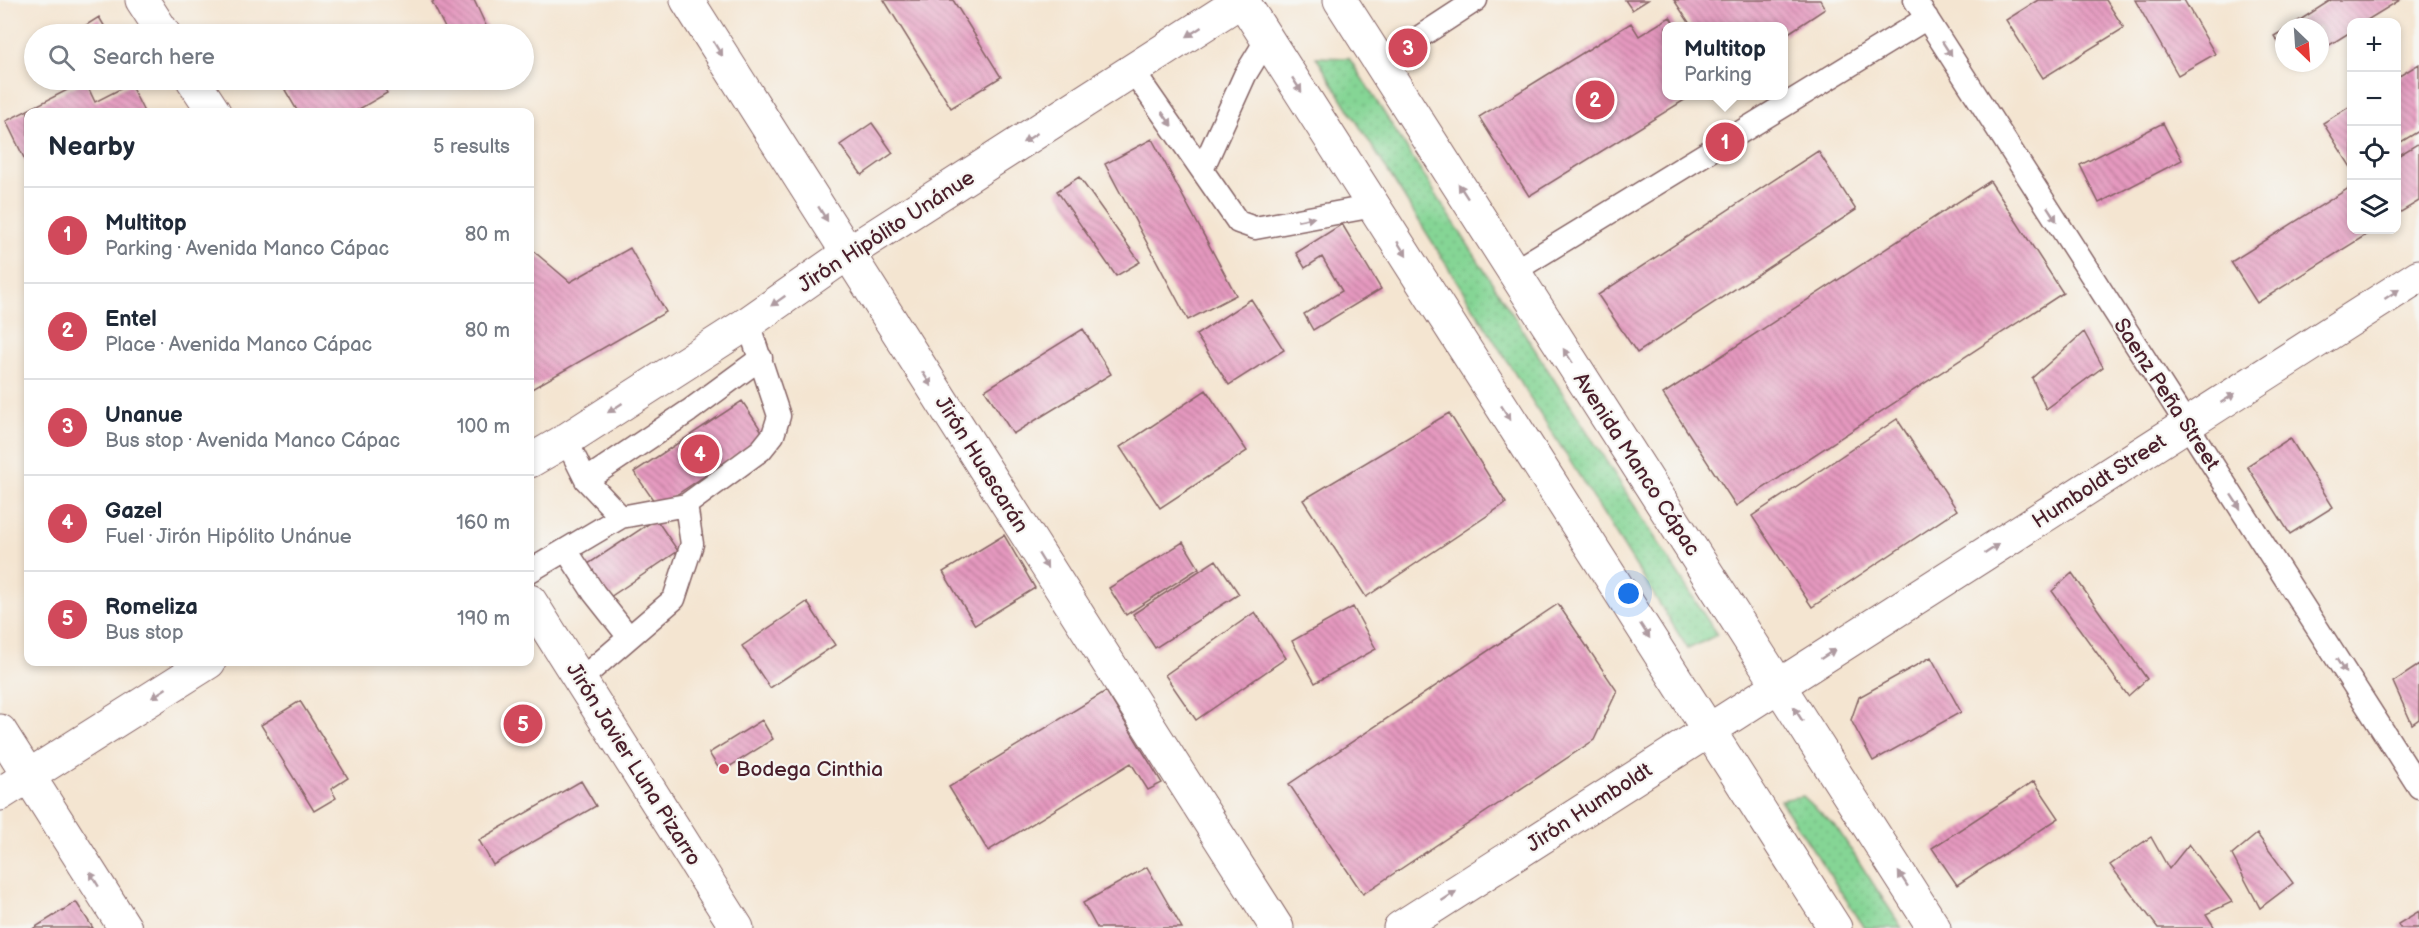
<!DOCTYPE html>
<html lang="en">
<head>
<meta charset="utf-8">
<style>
  :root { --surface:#fff; --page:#f6f6f7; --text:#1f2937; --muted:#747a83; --line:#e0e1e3; --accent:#d1495b }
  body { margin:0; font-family:"Balsamiq Sans",sans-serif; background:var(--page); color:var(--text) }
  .controls { position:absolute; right:18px; top:18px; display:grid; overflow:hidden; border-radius:12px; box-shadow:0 3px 9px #0003 }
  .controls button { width:54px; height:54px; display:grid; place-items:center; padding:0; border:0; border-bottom:2px solid var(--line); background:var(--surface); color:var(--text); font:30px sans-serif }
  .compass { position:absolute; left:2275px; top:18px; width:54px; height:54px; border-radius:50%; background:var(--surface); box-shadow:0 3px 9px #0003; rotate:155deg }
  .you { position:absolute; left:1629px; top:594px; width:21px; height:21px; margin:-15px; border:4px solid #fff; border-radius:50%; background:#1a73e8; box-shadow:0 0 0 9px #1a73e833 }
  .badge { display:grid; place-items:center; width:39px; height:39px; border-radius:50%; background:var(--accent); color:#fff; font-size:20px; font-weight:700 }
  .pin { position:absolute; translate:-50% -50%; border:3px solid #fff; box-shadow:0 2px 6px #0006 }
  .popup { position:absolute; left:1662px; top:22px; width:126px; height:78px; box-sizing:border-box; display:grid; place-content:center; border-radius:12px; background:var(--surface); filter:drop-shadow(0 2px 4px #0005); font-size:20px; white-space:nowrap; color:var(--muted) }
  .popup b { font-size:22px; color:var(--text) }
  .popup::after { content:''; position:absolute; left:50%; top:100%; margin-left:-12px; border:12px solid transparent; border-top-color:var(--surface) }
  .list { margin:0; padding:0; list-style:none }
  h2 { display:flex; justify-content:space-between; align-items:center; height:78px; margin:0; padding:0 24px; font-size:26px }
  h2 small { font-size:20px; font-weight:400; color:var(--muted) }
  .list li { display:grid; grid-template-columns:39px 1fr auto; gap:18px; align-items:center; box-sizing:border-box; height:96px; padding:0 24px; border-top:2px solid var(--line) }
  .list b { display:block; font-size:22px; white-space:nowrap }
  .list p { margin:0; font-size:20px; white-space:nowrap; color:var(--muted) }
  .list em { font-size:20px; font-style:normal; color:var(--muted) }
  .icon { flex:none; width:33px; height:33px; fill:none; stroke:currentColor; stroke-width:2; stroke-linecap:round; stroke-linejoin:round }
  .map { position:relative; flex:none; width:2419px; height:928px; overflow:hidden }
  .search { position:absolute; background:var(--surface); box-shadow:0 3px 9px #0003; left:24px; top:24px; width:510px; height:66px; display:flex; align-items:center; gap:15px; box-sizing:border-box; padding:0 21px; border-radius:33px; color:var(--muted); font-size:22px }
  .panel { position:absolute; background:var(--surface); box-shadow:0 3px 9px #0003; left:24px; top:108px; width:510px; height:558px; border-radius:12px }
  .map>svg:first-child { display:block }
</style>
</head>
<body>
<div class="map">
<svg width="2419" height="928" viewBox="0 0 2419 928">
  <defs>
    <pattern id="grass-dots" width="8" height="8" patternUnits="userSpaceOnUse" patternTransform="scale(1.5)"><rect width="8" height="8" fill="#85d595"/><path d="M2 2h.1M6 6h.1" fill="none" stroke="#74b681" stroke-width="1.8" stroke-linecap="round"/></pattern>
    <pattern id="building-back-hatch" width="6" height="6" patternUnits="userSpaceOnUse" patternTransform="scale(1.5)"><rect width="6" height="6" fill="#e599bf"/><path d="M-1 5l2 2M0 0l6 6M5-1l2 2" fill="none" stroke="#bc7c9b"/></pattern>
  </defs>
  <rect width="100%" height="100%" fill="#f6f6f2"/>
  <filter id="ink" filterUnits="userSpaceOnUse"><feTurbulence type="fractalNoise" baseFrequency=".0167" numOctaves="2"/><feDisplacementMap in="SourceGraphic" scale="12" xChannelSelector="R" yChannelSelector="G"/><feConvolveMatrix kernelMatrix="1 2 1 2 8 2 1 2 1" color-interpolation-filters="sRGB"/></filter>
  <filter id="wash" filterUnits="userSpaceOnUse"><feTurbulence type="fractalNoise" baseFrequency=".008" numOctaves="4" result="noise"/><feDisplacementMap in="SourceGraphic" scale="24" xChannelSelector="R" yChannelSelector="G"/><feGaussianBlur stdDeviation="1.35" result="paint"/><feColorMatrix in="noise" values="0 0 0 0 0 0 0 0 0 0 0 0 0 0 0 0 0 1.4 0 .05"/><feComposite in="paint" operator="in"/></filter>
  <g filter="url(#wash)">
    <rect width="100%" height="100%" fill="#f4e5d1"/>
    <path fill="url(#grass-dots)" stroke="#687a60" stroke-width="1.5" d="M1316,57l33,1 368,577 -29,14z
      M1803,796l34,32 65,100h-37l-85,-128z"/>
    <g id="blocks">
      <path fill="url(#building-back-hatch)" d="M436,0h38l14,30 -10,4h-30l-16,-32z
        M884,0h69l48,77 -50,31z
        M1625,0h23l-16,10z
        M1674,0h146l5,9 -41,27v-9h-92z
        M2038,0h68l18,28 -81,50 -37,-58z
        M2135,0h49l31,54 -37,21z
        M2331,0h69l-36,22h-12v9l-32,20v-24h-31z
        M99,17l10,17h-37z
        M1670,17l6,10h-10v69h25l-162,100 -50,-79 152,-94 8,13z
        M2284,30v21l-10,-15z
        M2419,64v67l-23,14v-67z
        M304,80h76l7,13 -33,19h-56l-13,-22z
        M85,81l10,21 35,-18 14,28h-116v54l-22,-45z
        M2352,105v64l-29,-46z
        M872,123l21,30 -31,22 -22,-30z
        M2163,123l19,37 -83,43 -19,-38z
        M1152,139l84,156 -48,25 -83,-156z
        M2419,143v58l-23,14v-58z
        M1818,151l38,59 -219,143 -39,-58z
        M1079,177l61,85 -24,14 -59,-85z
        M1990,181l73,112 -327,213 -73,-112z
        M2352,186v44h22l-117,73 -26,-41z
        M1342,224l39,65 -68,41 -9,-16 38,-23 -20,-34 -17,11 -9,-15z
        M630,248l36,64 -136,78v-140l1,-1 39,33z
        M1251,299l33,51 -55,35 -33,-50z
        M1083,329l28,45 -98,60 -28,-44z
        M2084,332l19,35 -57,42 -14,-31z
        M1206,390l41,61 -87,57 -40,-61z
        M742,401l23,35 -107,71 -24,-35z
        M1449,413l57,90 -140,94 -63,-97z
        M1897,419l60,91 -145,97 -60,-91z
        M2290,438l43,69 -43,27 -43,-68z
        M656,519l22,32 -71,48 -22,-33z
        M1004,535l31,53 -60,37 -32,-53z
        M1183,542l16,26 -73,47 -17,-27z
        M1216,560l23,34 -84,54 -22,-34z
        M2072,573l75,106 -19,17 -76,-105z
        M807,602l28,43 -65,43 -28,-42z
        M1558,604l59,87 -23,49 -231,154 -74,-110z
        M1353,607l23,42 -61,34 -23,-42z
        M1255,612l31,46 -90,62 -31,-45z
        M1931,657l30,55 -88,49 -22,-41 8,-23z
        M2419,665v54l-7,5 -19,-42z
        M1106,691l56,92 -14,7 -17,-27 -143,88 -39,-64z
        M300,701l48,77 -17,11 5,9 -22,13 -53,-86z
        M762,720l11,19 -52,33 -12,-19z
        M581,781l15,25 -103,59 -14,-25z
        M2034,781l25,37 -102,67 -25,-37z
        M2257,834l36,49 -33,25 -28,-53z
        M2151,837l18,32 20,-25 43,58 -26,12 9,14h-57l-48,-63z
        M1147,867l35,61h-85l-14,-25z
        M76,902l17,26h-59z
        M2419,911v17h-19l-2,-4z"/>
    </g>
  </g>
  <g filter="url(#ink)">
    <use href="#blocks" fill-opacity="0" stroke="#866465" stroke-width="1.5"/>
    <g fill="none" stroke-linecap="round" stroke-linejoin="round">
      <defs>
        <path id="service" d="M1915,0l504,787
          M1379,60l42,-24 55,-36
          M1133,71l105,151 17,6 119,-22
          M1202,170l43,-95 22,-36
          M1514,271l413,-253
          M566,440l20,40 35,37 65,-12
          M586,480l103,-69 72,-53
          M566,550l28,43 34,43
          M530,571l91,-54
          M581,679l93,-80 18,-55 -6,-39 75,-55 12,-15 6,-19 -31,-93"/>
        <path id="minor" d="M687,0l590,928
          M530,461l36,-21 182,-117 100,-70 394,-253
          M0,731l125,197
          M0,794l209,-132"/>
        <path id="tertiary" d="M142,0l22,34
          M193,80l21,32
          M530,601l207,327
          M1400,928l1019,-652"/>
        <path id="primary" d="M1242,0l593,928
          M1340,0l594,928"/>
      </defs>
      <use href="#service" stroke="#866465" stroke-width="25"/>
      <use href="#minor" stroke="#866465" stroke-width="35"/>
      <use href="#tertiary" stroke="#866465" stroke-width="35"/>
      <use href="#primary" stroke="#866465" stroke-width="35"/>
      <use href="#service" stroke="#fff" stroke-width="22"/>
      <use href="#minor" stroke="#fff" stroke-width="33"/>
      <use href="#tertiary" stroke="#fff" stroke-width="33"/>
      <use href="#primary" stroke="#fff" stroke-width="33"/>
    </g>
    <defs><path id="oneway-solid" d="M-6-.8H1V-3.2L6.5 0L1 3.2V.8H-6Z" transform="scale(1.5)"/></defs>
    <g fill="#ae9aa0">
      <use href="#oneway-solid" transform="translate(1194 32) rotate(147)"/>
      <use href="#oneway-solid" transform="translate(718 49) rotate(58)"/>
      <use href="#oneway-solid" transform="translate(1947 49) rotate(57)"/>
      <use href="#oneway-solid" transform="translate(1297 85) rotate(57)"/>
      <use href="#oneway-solid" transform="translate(1167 119) rotate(55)"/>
      <use href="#oneway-solid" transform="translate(1030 138) rotate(147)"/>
      <use href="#oneway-solid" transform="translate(1463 191) rotate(-123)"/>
      <use href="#oneway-solid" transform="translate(823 214) rotate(58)"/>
      <use href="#oneway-solid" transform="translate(2052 214) rotate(57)"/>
      <use href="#oneway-solid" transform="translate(1306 219) rotate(-11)"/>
      <use href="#oneway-solid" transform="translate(1402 249) rotate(58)"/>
      <use href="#oneway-solid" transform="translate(2392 294) rotate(-33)"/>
      <use href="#oneway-solid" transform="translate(778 301) rotate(145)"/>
      <use href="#oneway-solid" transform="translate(1568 356) rotate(-123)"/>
      <use href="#oneway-solid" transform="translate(927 379) rotate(58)"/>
      <use href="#oneway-solid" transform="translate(2228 398) rotate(-33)"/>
      <use href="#oneway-solid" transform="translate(615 408) rotate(147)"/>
      <use href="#oneway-solid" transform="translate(1506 413) rotate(57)"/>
      <use href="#oneway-solid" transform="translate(2236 502) rotate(57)"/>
      <use href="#oneway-solid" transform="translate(1992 549) rotate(-33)"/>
      <use href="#oneway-solid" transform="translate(1043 561) rotate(58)"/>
      <use href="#oneway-solid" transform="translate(1645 631) rotate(57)"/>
      <use href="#oneway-solid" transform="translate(1828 654) rotate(-33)"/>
      <use href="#oneway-solid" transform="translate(2341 666) rotate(57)"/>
      <use href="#oneway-solid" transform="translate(159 693) rotate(147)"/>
      <use href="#oneway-solid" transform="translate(1798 714) rotate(-123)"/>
      <use href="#oneway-solid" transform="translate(94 879) rotate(-122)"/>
      <use href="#oneway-solid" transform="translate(1903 879) rotate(-123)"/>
      <use href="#oneway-solid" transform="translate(1449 896) rotate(-33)"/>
    </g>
  </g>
  <circle fill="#d1495b" stroke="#f6f6f2" stroke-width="2" cx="724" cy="769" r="6"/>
  <g text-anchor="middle" stroke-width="4.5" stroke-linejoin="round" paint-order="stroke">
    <g font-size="21" fill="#4a1f2b" stroke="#f6f6f2">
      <text transform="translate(886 231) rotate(-33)" y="7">Jirón Hipólito Unánue</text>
      <text transform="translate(2167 394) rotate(57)" y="7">Saenz Peña Street</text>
      <text transform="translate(982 464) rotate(58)" y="7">Jirón Huascarán</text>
      <text transform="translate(1637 464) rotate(57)" y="7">Avenida Manco Cápac</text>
      <text transform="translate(2099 481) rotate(-33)" y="7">Humboldt Street</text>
      <text transform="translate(634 764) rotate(58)" y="7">Jirón Javier Luna Pizarro</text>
      <text transform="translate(1589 807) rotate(-33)" y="7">Jirón Humboldt</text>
    </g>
    <g font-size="21" fill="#4a1f2b" stroke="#f6f6f2" text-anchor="start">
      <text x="736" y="776">Bodega Cinthia</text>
    </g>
  </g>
</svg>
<div class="controls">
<button>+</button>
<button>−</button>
<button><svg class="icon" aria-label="locate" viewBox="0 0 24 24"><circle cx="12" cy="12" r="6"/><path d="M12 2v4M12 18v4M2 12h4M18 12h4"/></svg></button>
<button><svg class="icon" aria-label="layers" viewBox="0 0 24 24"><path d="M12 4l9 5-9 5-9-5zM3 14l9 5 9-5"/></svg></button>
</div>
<svg class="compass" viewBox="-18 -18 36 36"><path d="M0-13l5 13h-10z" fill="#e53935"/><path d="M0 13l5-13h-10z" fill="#747a83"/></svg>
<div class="you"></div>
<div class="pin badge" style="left:1725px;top:142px">1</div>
<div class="popup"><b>Multitop</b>Parking</div>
<div class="pin badge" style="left:1595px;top:100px">2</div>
<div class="pin badge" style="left:1408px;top:48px">3</div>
<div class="pin badge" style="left:700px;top:454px">4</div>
<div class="pin badge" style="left:523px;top:724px">5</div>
<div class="search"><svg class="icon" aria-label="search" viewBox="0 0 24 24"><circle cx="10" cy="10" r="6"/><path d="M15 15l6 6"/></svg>Search here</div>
<section class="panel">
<h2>Nearby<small>5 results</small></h2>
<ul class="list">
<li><span class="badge">1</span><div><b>Multitop</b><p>Parking · Avenida Manco Cápac</p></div><em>80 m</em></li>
<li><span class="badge">2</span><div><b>Entel</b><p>Place · Avenida Manco Cápac</p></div><em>80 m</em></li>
<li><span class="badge">3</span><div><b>Unanue</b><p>Bus stop · Avenida Manco Cápac</p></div><em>100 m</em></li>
<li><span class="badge">4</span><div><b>Gazel</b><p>Fuel · Jirón Hipólito Unánue</p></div><em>160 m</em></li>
<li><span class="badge">5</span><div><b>Romeliza</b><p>Bus stop</p></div><em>190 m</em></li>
</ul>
</section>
</div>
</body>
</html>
